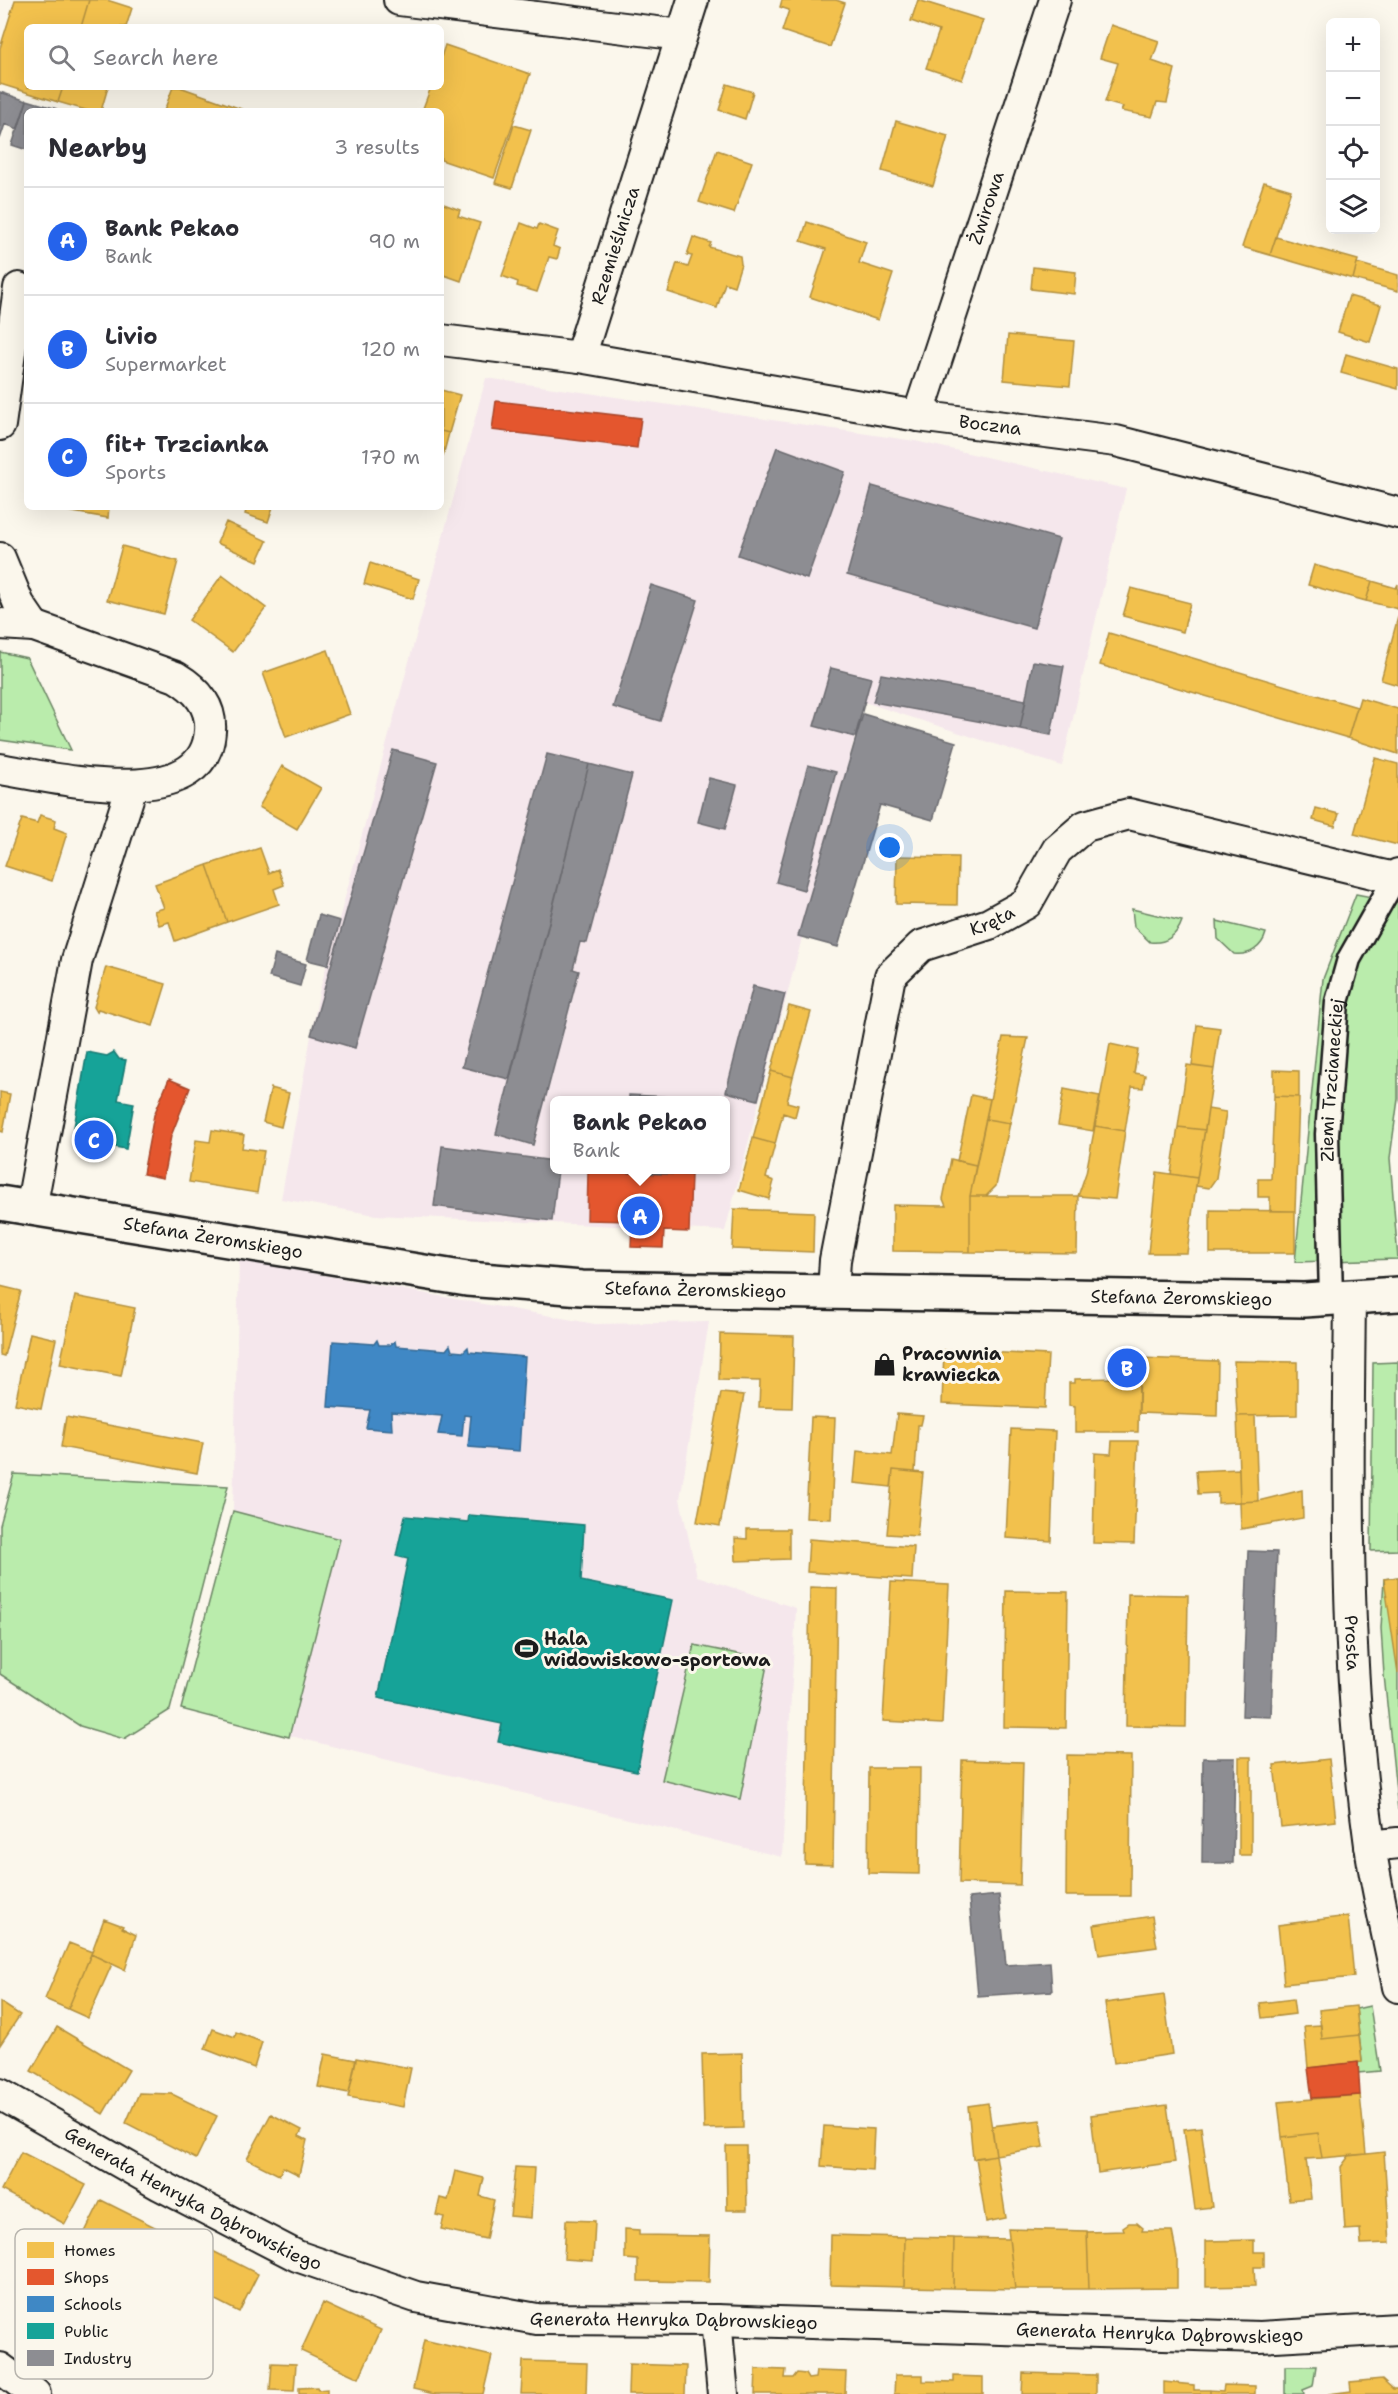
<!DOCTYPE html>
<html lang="en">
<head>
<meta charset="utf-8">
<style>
  :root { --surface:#fff; --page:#f7f7f7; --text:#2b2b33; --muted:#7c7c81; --line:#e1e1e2; --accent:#2563eb }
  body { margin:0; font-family:"Shantell Sans",sans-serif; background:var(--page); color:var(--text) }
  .controls { position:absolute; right:18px; top:18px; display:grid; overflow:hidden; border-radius:9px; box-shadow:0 6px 24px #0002 }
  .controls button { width:54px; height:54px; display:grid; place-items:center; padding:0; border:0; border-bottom:2px solid var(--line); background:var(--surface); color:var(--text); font:30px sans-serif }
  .you { position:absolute; left:890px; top:848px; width:21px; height:21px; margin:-15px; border:4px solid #fff; border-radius:50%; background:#1a73e8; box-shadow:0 0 0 9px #1a73e833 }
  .badge { display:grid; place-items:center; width:39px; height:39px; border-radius:50%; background:var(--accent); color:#fff; font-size:20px; font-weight:700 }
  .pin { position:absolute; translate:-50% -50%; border:3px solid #fff; box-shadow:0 2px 6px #0006 }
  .popup { position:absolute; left:550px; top:1096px; width:180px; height:78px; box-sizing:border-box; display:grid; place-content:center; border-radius:9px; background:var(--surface); filter:drop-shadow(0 2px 4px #0005); font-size:20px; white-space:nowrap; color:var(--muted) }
  .popup b { font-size:22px; color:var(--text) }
  .popup::after { content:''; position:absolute; left:50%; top:100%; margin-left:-12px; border:12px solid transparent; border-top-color:var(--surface) }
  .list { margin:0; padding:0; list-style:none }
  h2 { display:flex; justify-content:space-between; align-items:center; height:78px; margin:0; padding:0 24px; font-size:26px }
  h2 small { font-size:20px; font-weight:400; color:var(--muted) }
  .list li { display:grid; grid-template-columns:39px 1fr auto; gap:18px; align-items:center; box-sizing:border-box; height:108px; padding:0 24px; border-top:2px solid var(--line) }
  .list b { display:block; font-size:22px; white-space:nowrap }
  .list p { margin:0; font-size:20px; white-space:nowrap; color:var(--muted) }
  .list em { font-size:20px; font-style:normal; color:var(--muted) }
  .icon { flex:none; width:33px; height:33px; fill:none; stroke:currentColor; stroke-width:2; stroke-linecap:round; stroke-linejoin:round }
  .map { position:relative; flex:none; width:1398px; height:2394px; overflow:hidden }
  .search { position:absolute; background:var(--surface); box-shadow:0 6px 24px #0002; left:24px; top:24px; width:420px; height:66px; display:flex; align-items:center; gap:15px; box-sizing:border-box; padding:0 21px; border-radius:9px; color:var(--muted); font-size:22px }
  .panel { position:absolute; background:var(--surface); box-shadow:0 6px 24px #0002; left:24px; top:108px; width:420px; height:402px; border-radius:9px }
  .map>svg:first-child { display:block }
</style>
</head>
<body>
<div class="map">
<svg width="1398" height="2394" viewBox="0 0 1398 2394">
  <rect width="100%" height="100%" fill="#fbf7ec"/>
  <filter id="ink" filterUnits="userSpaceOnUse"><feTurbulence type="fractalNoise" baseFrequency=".0167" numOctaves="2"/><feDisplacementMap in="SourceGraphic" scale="12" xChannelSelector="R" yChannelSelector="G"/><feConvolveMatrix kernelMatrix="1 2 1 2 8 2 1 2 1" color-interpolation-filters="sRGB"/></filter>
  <g filter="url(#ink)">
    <path fill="#f5e7ec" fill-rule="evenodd" d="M486,378l429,63 211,48 -64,277 -198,-64 -139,529 -349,-16 -95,-16 38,-206zM554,1100h172v70h-172z
      M239,1260l356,64 114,-2 -29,177 17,77 99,32 -14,249 -601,-148 52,-198z"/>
    <path fill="#baecac" stroke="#6b8464" stroke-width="1.5" d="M0,652l27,6 44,92 -71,-10z
      M1356,894l42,8v197l-8,59 8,101 -103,3 28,-283z
      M1132,909l50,12c-5,15 -17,23 -32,21l-16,-15z
      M1217,921l49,12c-4,15 -17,23 -32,21l-16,-15z
      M1398,1362v188l-27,1 2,-188z
      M14,1474l214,12 -58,224 -46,29 -44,-13 -80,-52v-149z
      M233,1511l107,28 -51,198 -108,-28z
      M1398,1577v233l-14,-135 -3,-47 3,-49z
      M694,1645l74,15 -28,139 -78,-19z
      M1370,2006l10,65 -22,2v-11l4,-1 -6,-52z
      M1285,2366h31l-3,20 -10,4 1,4h-19z"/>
    <path fill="#f2c14e" stroke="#b2903f" stroke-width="1.5" d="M15,0h74l-8,27h-54v60h36l-5,15 -58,-18v-36z
      M89,0h18l25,8 -6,19h-45z
      M782,0h54l9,3 -15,44 -48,-16 7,-21 -9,-3z
      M918,0l65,20 -21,60 -36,-12 13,-37 -28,-10z
      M1111,25l48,16 -7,20 23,8 -8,34 -10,-1 -5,15 -31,-6 2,-4 -18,-5 13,-39 -18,-5z
      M445,45l85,29 -36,104 -53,-18v-49h-19l9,-24h10v-30z
      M727,84l26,8 -8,27 -26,-9z
      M63,87h45l-7,24h-12l-31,-9z
      M173,87h7l64,23 -80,1z
      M896,121l52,15 -15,50 -51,-15z
      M514,125l17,5 -19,58 -17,-5z
      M717,150l35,12 -18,51 -35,-11z
      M1264,182l27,8 -21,65 -28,-8z
      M441,203l19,7 -2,6 22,7 -19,58 -20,-7z
      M807,222l59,20 -7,21 34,11 -15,46 -68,-23 16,-48 -25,-8z
      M521,223l16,6 2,-5 19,7 -5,15 7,3 -3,10 -8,-2 -12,35 -20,-6 1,-4 -16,-6z
      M693,237l18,6 -2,4 31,9 1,8 -7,22 -9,-3 -8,25 -49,-16 9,-29 11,4 4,-11 -5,-1z
      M1276,237l82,23 -5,19 -83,-24z
      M1357,263l41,12v16l-45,-12z
      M1033,267l43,5 -2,22 -43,-5z
      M1349,296l32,9 -11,37 -32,-10z
      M1008,335l66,6 -4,45 -66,-6z
      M1346,354l52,15v20l-57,-16z
      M441,390l19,5 -11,38 -8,-2z
      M441,431l8,2 -6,23 -2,-1z
      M56,507h53l-1,11 -52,-9z
      M247,507h26l-5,15 -23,-8z
      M226,522l41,19 -9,20 -41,-18z
      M122,546l56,15 -14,53 -57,-14z
      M370,563l49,16 -6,20 -49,-15z
      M1314,565l58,16 -6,20 -58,-16z
      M222,575l44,33 -33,44 -44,-32z
      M1372,581l24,7 2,-4v25l-32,-8z
      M1131,588l59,15 -7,29 -60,-16z
      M1398,617v68l-17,-5z
      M1109,633l248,74 -9,31 -248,-73z
      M328,650l22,64 -64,23 -23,-64z
      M1360,698l38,11v45l-50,-16z
      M1375,758l23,6v81l-44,-11z
      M282,766l39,22 -24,41 -38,-22z
      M1316,808l23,6 -4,12 -22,-6z
      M40,815l16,5 -2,8 13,5 -15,48 -47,-15 17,-47 15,4z
      M260,848l9,25 9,-4 6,16 -10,4 5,15 -52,18 -20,-57z
      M897,856l61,1 -1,48 -61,-1z
      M207,865l20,57 -52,19 -6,-19 -10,3 -5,-14 10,-3 -9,-24z
      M106,967l60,17 -13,42 -55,-17 -1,3 -3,-5z
      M789,1006l22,6 -18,65 -22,-6z
      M1197,1025l23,3 -6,41 -22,-3z
      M1003,1037l25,1 -18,85 -24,-4z
      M1110,1044l28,6 -4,23 11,2 -2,13 -11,-1 -7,44 -30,-5z
      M1187,1065l27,4 -9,61 -27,-3z
      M1274,1070l25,1v26l-25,-1z
      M771,1071l22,6 -6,25 11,3 -3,12 -12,-4 -8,31 -22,-6z
      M271,1088l18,5 -8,34 -18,-5z
      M1064,1089l36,7 -7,35 -35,-6z
      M0,1092l10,2 -7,38 -3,-1z
      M971,1095l19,4 -14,66 -19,-4z
      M1274,1096l25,1 -4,114h-25v-14h-12v-18h13z
      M1208,1109l18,3 -10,66 -7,10 -13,-2z
      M986,1119l24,4 -14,63 -10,10h-16z
      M1095,1126l30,5 -10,68 -37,-3 8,-23z
      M1178,1127l27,3 -8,48 -26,-4z
      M212,1130l32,5 -2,13 22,3 -7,42 -68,-11 7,-42 14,2z
      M753,1138l22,6 -9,34 8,3 -5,18 -30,-9z
      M951,1159l25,6 -6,31v56l-77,-1v-46l53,1 -3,-7z
      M1157,1172l40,6 -10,75h-39z
      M970,1196h108l-1,57 -107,-1z
      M734,1209l80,3 -1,40 -81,-3z
      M1210,1210l85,1v42h-85z
      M0,1286l21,5 -17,65 -4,-1z
      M75,1296l60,12 -14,68 -61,-12z
      M30,1333l26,6 -15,70 -26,-5z
      M720,1334l74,2 -2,72 -33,-1 1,-26 -41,-1z
      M944,1350l104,5 -3,53 -103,-4z
      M1140,1358l78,3 -1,55 -78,-3z
      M1234,1361l63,1v53l-60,1z
      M1116,1378l23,3 -1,51h-63v-26l-6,-1v-22h6v-4z
      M721,1393l23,2 -24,131 -23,-4z
      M897,1414l26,2 -2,9h-3l-3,47 -22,-2 -2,17 -37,-4 3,-32 35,4z
      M1237,1416h18l3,85 -18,1z
      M66,1417l137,26 -6,30 -136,-26z
      M811,1417l24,1 -4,101 -25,-1z
      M1011,1429l44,2 -4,110 -45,-3z
      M1112,1441h26l-4,103 -41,-1 2,-90 16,1z
      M1239,1469l1,33 -22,1v-10l-20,1 -2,-23z
      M893,1470l30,3 -6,63 -30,-2z
      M1302,1490l1,28 -62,11 -1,-27 18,-1z
      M747,1529h42v30l-53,2 -1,-23 12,1z
      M809,1539l105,8 -2,32 -105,-7z
      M1398,1577v96l-14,-94z
      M891,1582l58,3 -7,139 -59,-3z
      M810,1587l27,1 -4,277 -28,-1z
      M1006,1591l62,1 -2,136 -62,-1z
      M1128,1594l60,1 -2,132 -60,-1z
      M1067,1755l64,1 -1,140h-64z
      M1239,1757h12v98h-12z
      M1329,1759l7,62 -55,6 -7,-62z
      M962,1760l61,2 -3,123 -61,-2z
      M869,1768h51l-1,106 -51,-1z
      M1152,1916l5,31 -58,8 -5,-30z
      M1348,1916l6,61 -70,7 -6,-59z
      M104,1919l19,7 -1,2 14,7 -11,35 -34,-16z
      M69,1943l23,9 -24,57 -23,-10z
      M91,1954l21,10 -24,54 -20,-9z
      M1164,1995l8,59 -58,9 -9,-60z
      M1293,1999l2,15 -33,4 -2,-15z
      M0,2002l20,13 -20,30z
      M1356,2006l3,29 -37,4 -3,-29z
      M1321,2025l1,14 37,-4 3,27 -54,6 -4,-42z
      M57,2027l72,43 -26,44 -72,-43z
      M213,2029l22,8 1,-5 26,10 -8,26 -49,-19z
      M742,2053l1,75 -39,1 -2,-75z
      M325,2054l31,6 -7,33 -31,-6z
      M356,2058l55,10 -8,39 -55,-10z
      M139,2093l33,1 45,22 -21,43 -70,-36z
      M1360,2095l6,59 -44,4 -4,-25 -36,4 -4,-35z
      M988,2103l8,52 -23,4 -5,-53z
      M1167,2105l8,57 -77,11 -7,-58z
      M271,2114l31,16 -3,6 8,4 -8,35 -16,-8 -4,8 -32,-16z
      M1040,2120l4,27 -48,8 -4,-29z
      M824,2126l50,3 -2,41 -51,-4z
      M1201,2127l11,80 -17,2 -11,-80z
      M1318,2133l4,25 -16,1 5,39 -22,2 -7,-63z
      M726,2146h20l1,64h-20z
      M21,2152l65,33 -21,39 -64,-34z
      M1384,2152l6,91 -29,1 -1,-15 -15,1 -4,-63 8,-11z
      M996,2155l10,63 -20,4 -10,-64z
      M515,2167l19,1 -3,50 -21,-2z
      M455,2171l29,7 -4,18 14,4 -8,39 -45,-10 3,-12 -8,-2 4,-17 8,2z
      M101,2200l64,32 -18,36 -64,-32z
      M566,2220l29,1 -2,40 -29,-2z
      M1129,2223h8l6,5 -1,3h30l5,26v31l-88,1 -2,-57 37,-1 -1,-4z
      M625,2229l14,1v5l71,1 -1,46 -71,-1v-21l-13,-1z
      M1008,2229l79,2 2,58h-74z
      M831,2235l74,2 -1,50 -74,-2z
      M905,2237l49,1 -1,50 -49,-1z
      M954,2238l55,1 6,50 -62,-1z
      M1254,2240v12h10v15h-10l1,19 -49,1v-46z
      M197,2243l61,31 -19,38 -61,-31z
      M323,2303l58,27 -22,48 -58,-27z
      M424,2340l68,16 -9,38h-49l-21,-5z
      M523,2361l64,2 -1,31h-65z
      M272,2363l24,1 -2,27 -24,-1z
      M629,2364l57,2 -1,28h-57z
      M756,2369l30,1 -1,8h8l4,-5 8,1 3,5 7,-1 1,-7 30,1 -1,22h-90z
      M1023,2373l73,2v19h-74z
      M895,2375h28v6l31,1v-6l29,1v17h-89z
      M1382,2379l11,10h5v5h-70l23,-3 -1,-9z
      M1164,2382l30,3v5h16v4h-46z
      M1224,2385l31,1v8h-45v-4l13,1z
      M317,2387l1,3 9,-1v5h-28v-6z"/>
    <path fill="#e4572e" stroke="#a84529" stroke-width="1.5" d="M496,401l145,17 -4,30 -145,-18z
      M169,1079l21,9 -19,48 -8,42 -20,-4 11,-59z
      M588,1172l103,3 -2,57 -25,-1 -1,17 -32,-1 1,-26 -45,-1z
      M1358,2062l2,33 -48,3 -4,-30z"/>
    <path fill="#3f88c5" stroke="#346892" stroke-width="1.5" d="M377,1340l2,5h11l5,-4 1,5 50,4 4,-5 2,6 11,1 5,-5 1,5 56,5 -6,94 -51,-4 3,-31 -7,-1 -2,21 -24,-2 4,-18 -51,-4 1,18 -26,-2 4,-18 -42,-3 5,-66 41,3z"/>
    <path fill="#17a398" stroke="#187a73" stroke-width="1.5" d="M87,1052l20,4 7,-4 5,7 7,1 -8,40 16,3 -8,46 -54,-10z
      M469,1515l115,10 -3,56 92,19 -36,171 -139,-29 4,-18 -124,-26 30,-139 -12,-3 9,-40 63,6z"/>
    <path fill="#8d8d92" stroke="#6b6b6f" stroke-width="1.5" d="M0,92l27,9 -9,28 -13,-5 -5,15z
      M27,100l30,9 -30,2v39l-15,-5z
      M777,447l68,25 -38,107 -69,-24z
      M872,486l187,53 -25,89 -187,-53z
      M651,585l47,15 -38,121 -47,-14z
      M1033,661l31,5 -13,69 -31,-6z
      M831,668l40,10 -16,59 -41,-11z
      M881,674l145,26 -6,29 -147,-27z
      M863,714l93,28 -23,78 -53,-15 -42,142 -40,-11z
      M393,750l44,12 -82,286 -44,-13z
      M547,754l42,10 -80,315 -47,-12z
      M589,764l43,11 -45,168 -7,-1 -7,27 6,2 -46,174 -37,-11z
      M808,765l28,7 -32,118 -28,-8z
      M709,778l28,7 -12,44 -27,-7z
      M319,915l21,6 -12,44 -21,-5z
      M275,955l31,9 -6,22 -31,-9z
      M753,986l32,8 -27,106 -32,-8z
      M629,1095l65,3v2h-65z
      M442,1146l112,15v9h4l-6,51 -118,-15z
      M626,1170h65v5l-65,-3z
      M1248,1551l29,1 -6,165 -29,-1z
      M1203,1758h32l-2,105h-31z
      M999,1895l7,70 44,-3 2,29 -74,5 -9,-98z"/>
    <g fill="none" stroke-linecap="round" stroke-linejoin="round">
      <defs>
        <g id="pedestrian">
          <path id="s1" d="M1331,1298l-4,-164 10,-132 12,-43 46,-81"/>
        </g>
        <g id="minor">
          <path d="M399,0l282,35"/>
          <path id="s2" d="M441,340l139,17 338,59 198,25 282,72"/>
          <path id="s3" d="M580,357l113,-357"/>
          <path id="s4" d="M918,416l137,-416"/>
          <path d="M0,425l19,-137"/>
          <path d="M0,558l19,46 15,22"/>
          <path d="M0,624l34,2 142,51c20,12 36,28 34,54 -5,85 -159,46 -210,38"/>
          <path d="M31,1209l46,-249 55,-174"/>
          <path id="s5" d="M833,1292l2,-32 55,-284 31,-30 68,-22 38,-21 30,-53 28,-24 44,-12 248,60 18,4 3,-4"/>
          <path id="s6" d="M1350,1297c-2,183 -6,366 20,548 7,48 19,95 28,142"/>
          <path d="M1370,1846l28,-3"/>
          <path id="s7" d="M0,2094l160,91 137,71 119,41 121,22 179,1 544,17 138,-8"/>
          <path d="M716,2320l7,74"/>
          <path d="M0,2368l35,26"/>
        </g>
        <g id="secondary">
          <path id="s8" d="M0,1203l467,76 115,9 722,12 94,-6"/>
        </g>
      </defs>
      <use href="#pedestrian" stroke="#1c1c1c" stroke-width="27"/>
      <use href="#minor" stroke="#1c1c1c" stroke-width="34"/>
      <use href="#secondary" stroke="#1c1c1c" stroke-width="38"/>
      <use href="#pedestrian" stroke="#fbf7ec" stroke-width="22"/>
      <use href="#minor" stroke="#fbf7ec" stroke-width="30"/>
      <use href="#secondary" stroke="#fbf7ec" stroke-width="33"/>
    </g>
  </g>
  <defs>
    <symbol id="shop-bare" viewBox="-9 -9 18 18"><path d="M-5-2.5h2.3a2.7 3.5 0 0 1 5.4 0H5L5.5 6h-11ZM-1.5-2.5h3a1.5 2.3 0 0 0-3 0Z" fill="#1c1c1c" stroke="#fbf7ec" stroke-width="2.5" paint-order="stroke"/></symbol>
    <symbol id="stadium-bare" viewBox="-9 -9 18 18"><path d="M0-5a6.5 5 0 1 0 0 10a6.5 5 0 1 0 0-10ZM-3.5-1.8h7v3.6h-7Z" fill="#1c1c1c" stroke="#fbf7ec" stroke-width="2.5" paint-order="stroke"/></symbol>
  </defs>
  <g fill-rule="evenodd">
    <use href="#shop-bare" x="868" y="1348" width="33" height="33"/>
    <use href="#stadium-bare" x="510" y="1632" width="33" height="33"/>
  </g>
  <g text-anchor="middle" stroke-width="6" stroke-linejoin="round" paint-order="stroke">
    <g font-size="18" fill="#1c1c1c" stroke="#fbf7ec">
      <text dy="6" stroke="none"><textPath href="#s4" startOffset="219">Żwirowa</textPath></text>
      <text dy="6" stroke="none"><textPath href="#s3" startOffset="117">Rzemieślnicza</textPath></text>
      <text dy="6" stroke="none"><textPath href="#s2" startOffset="556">Boczna</textPath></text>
      <text dy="6" stroke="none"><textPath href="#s5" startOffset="440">Kręta</textPath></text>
      <text dy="6" stroke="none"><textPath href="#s1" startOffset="218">Ziemi Trzcianeckiej</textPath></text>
      <text dy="6" stroke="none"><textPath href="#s8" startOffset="216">Stefana Żeromskiego</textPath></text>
      <text dy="6" stroke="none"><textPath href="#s8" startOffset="702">Stefana Żeromskiego</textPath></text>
      <text dy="6" stroke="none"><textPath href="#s8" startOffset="1188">Stefana Żeromskiego</textPath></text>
      <text dy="6" stroke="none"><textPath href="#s6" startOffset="346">Prosta</textPath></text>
      <text dy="6" stroke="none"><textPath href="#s7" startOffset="220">Generała Henryka Dąbrowskiego</textPath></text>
      <text dy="6" stroke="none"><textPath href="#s7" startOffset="724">Generała Henryka Dąbrowskiego</textPath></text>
      <text dy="6" stroke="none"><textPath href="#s7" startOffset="1210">Generała Henryka Dąbrowskiego</textPath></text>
    </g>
    <g font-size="18" font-weight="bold" fill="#1c1c1c" stroke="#fbf7ec" text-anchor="start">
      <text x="902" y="1360">Pracownia<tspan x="902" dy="21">krawiecka</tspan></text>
      <text x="544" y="1645">Hala<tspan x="544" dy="21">widowiskowo-sportowa</tspan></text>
    </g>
  </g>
  <rect x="15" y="2229" width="198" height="150" rx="9" fill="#fbf7ec" stroke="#b8b5ae" stroke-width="1.5"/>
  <rect x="27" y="2242" width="27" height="16" fill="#f2c14e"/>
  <rect x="27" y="2269" width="27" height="16" fill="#e4572e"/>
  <rect x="27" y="2296" width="27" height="16" fill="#3f88c5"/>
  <rect x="27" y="2323" width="27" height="16" fill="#17a398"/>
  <rect x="27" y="2350" width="27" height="16" fill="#8d8d92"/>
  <g font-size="16" fill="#1c1c1c">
    <text x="64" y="2256">Homes</text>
    <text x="64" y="2283">Shops</text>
    <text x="64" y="2310">Schools</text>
    <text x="64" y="2337">Public</text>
    <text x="64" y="2364">Industry</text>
  </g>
</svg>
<div class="controls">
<button>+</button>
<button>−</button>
<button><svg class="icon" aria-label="locate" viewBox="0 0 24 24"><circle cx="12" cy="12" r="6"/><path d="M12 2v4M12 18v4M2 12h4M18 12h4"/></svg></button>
<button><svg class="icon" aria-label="layers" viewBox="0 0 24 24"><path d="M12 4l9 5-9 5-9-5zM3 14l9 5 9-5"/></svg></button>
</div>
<div class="you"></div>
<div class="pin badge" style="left:640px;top:1216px">A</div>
<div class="popup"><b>Bank Pekao</b>Bank</div>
<div class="pin badge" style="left:1127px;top:1368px">B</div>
<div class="pin badge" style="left:94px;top:1140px">C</div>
<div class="search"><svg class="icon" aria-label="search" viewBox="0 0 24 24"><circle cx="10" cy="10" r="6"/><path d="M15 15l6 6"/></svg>Search here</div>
<section class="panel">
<h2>Nearby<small>3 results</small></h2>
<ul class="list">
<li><span class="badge">A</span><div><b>Bank Pekao</b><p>Bank</p></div><em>90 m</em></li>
<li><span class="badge">B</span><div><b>Livio</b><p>Supermarket</p></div><em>120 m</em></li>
<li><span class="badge">C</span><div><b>fit+ Trzcianka</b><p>Sports</p></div><em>170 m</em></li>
</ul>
</section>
</div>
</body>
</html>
